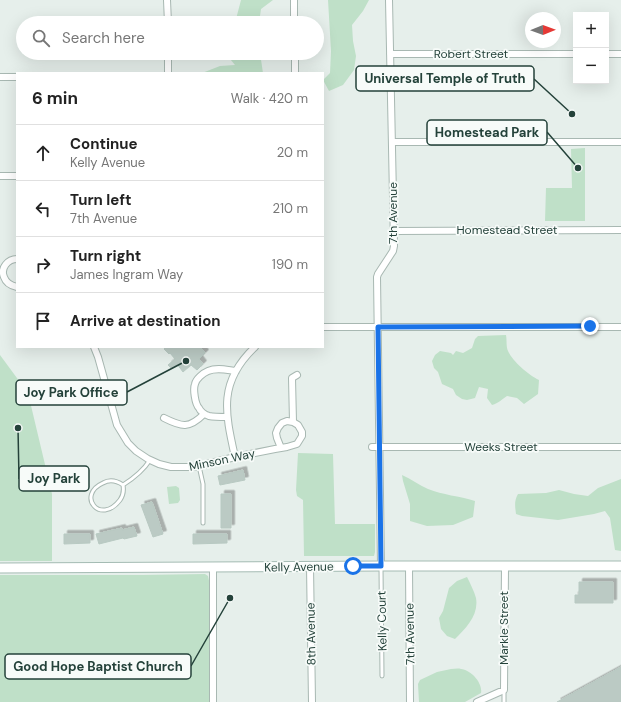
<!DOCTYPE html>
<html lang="en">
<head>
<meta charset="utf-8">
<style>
  :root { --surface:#fff; --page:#f2f2f2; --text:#222; --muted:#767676; --line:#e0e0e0 }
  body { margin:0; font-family:"DM Sans",sans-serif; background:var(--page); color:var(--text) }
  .controls { position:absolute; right:12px; top:12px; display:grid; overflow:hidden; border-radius:0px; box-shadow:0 4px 16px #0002 }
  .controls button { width:36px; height:36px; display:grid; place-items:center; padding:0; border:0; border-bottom:1px solid var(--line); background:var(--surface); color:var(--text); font:20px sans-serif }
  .compass { position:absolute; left:525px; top:12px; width:36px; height:36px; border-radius:50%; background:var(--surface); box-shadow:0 4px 16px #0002; rotate:89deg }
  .stop { position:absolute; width:12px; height:12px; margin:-9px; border:3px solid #1a73e8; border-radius:50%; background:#fff }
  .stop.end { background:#1a73e8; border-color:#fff; box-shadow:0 1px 4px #0008 }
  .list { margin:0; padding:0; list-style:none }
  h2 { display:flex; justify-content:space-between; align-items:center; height:52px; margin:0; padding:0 16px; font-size:17px }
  h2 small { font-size:13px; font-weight:400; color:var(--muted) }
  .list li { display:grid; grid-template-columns:26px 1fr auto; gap:12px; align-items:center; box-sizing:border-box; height:56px; padding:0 16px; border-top:1px solid var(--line) }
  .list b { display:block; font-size:15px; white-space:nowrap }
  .list p { margin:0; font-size:13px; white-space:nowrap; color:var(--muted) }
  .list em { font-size:13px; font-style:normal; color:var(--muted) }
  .icon { flex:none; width:22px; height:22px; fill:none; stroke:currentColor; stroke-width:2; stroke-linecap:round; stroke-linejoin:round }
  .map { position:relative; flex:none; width:621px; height:702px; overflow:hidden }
  .search { position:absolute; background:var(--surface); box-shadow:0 4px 16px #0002; left:16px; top:16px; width:308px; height:44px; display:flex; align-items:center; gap:10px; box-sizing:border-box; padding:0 14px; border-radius:22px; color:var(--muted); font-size:15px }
  .panel { position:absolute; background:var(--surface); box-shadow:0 4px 16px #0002; left:16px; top:72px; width:308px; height:276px; border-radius:0px }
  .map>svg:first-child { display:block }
</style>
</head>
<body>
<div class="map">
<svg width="621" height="702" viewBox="0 0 621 702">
  <defs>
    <filter id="shadow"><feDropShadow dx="3.5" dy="-3.5" stdDeviation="0" flood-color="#0004"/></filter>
  </defs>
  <rect width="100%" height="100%" fill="#e6efeb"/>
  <path fill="#bfe0c8" d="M241,0h32l-12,9 -2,14h-24z
    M328,0h41l-6,11 -11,14 1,16 3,15 -2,14 -11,15 -14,6 -6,-11 7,-7 1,-22z
    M178,53h82l3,20h-61l18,-7 15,-1 -9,-11 -42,4 -6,-3z
    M585,148v73h-40l1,-33h26l-1,-39z
    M506,335c1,5 0,12 2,16 5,11 21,24 31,29l-1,14 -14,10 -7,-6 -10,-2c-6,4 -8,7 -15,9l-5,-7 1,-9 -9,-2 -4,11 -8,2 -5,-1 -6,-4 -3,-6 -11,-5 -4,-12 -4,-4 -2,-7 3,-6 5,-4 11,2 2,2 3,-4 7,2 9,-5 3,-9 3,-3z
    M0,355l28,38 24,101v67h-52z
    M298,453l35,1 2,70h40v28l-1,4h-70l-1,-56 -6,-4 -1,-6z
    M402,475c9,4 17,10 26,14 15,6 31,7 47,12l-2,16 -20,8 -26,1 -17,-5v-17l-7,-23z
    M621,479v72l-6,-1 -5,-32 -5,-7 -11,3 -36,6 -36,-4 -6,-2c-1,-8 -2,-13 2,-20l28,-1 13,-3 15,4 14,2 10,-8z
    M176,486l3,2 1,12 -2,3 -9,1 -2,-17z
    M205,574l3,2 2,9 -1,117h-209v-127h143z
    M467,577c3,6 7,14 9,21 3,17 -10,30 -21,41l-8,-3 -6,-7 -2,-11 4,-7 6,-23 8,-7z
    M451,669c3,0 7,-1 10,0 10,1 22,14 20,24l-16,9h-46l-1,-18 2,-4 17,-8z"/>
  <path fill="#bbcac4" stroke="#b8c9c2" filter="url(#shadow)" d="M166,347h34l5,6 -6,6 4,5 -6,6 -6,-5 -8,7 -6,-8 -5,5 -4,-4 7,-6 -5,-6 -1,1 -5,-5z
    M243,470l2,10 -25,5 -2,-9z
    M221,494h10v34h-10z
    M152,502l11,32 -10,3 -12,-32z
    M134,527l3,9 -13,3 -1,-1 -24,6 -3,-10 26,-6v2z
    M64,534h26v9l-26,1z
    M193,534h34v9l-34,1z
    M579,582h34v21h-38v-8h4z
    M621,667v35h-64z"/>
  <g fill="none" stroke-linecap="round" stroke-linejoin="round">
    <defs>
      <path id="service" d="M199,466l4,18v39
        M123,485c1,6 0,11 -3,15 -20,26 -44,-5 -17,-17 7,-4 14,-2 20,2 11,-7 20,-14 27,-25
        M381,567l1,109
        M504,690v12"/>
      <path id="minor" d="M167,0l1,23
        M294,0v23
        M168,53v20
        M295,53v20
        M390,54h186
        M606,54h15
        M0,77h17
        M392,142h229
        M0,176h17
        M394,231l227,-1
        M17,259c-9,0 -17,9 -13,18 2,6 8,9 13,10
        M323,327h298
        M94,347l4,10 19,68 11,18 8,8 12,8 11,5 12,3h24l40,-10 40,-8 12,-2 10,-3 5,-8v-4l-4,-7 -5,-3 -6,-1 -5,2 -4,5 -2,5 1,5 4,10
        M227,417c-5,0 -13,0 -18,-1 -4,-1 -9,-5 -10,-8 -4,-4 -6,-19 -4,-24 1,-5 8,-11 13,-13 9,-4 19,-1 28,0
        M164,418c18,9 25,11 40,-4
        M293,422l-1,-44 5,-3
        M372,447h249
        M235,457c-10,-45 -17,-75 20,-110
        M310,566l2,136
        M381,566l-4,-289 1,-3 15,-23 1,-5 -5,-246
        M409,566l1,136
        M213,567v135
        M477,702l27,-12 1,-123"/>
      <path id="secondary" d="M0,568l381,-2h240"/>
    </defs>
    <use href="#service" stroke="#a8b8b2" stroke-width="5"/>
    <use href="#minor" stroke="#a8b8b2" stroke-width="8"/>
    <use href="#secondary" stroke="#a4bbb3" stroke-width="11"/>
    <use href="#service" stroke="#fff" stroke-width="3"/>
    <use href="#minor" stroke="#fff" stroke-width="6"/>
    <use href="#secondary" stroke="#fff" stroke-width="9"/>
  </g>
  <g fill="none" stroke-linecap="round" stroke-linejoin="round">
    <path stroke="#1a73e8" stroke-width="5" d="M353,566h28l-3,-239 212,-1"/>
  </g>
  <g text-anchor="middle" stroke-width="3.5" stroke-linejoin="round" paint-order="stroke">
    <g font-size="12" fill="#24423a" stroke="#f7fbf9">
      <text x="471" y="58">Robert Street</text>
      <text transform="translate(393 213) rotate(-90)" y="4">7th Avenue</text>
      <text x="507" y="234">Homestead Street</text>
      <text x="501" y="451">Weeks Street</text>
      <text transform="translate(222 460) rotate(-12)" y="4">Minson Way</text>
      <text transform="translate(299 567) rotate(-1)" y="4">Kelly Avenue</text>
      <text transform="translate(382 621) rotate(-91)" y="4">Kelly Court</text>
      <text transform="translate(504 628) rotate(-90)" y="4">Markle Street</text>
      <text transform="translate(311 634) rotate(-91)" y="4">8th Avenue</text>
      <text transform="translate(410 634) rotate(-91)" y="4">7th Avenue</text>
    </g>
  </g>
  <path fill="none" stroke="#24423a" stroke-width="1.5" d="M572 114L534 79M578 168L547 132M186 361L127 392M18 428L19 479M230 598L191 666"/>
  <g fill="#24423a" stroke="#f7fbf9" stroke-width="1.5">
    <circle cx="572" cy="114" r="4"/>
    <circle cx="578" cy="168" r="4"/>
    <circle cx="186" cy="361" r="4"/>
    <circle cx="18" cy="428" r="4"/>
    <circle cx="230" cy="598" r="4"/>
  </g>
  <g fill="#f7fbf9" stroke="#24423a" stroke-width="1.5">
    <rect x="356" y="66" width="178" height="25" rx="4"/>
    <rect x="427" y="120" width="120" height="25" rx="4"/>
    <rect x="16" y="380" width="111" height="25" rx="4"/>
    <rect x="19" y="466" width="70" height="25" rx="4"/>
    <rect x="5" y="654" width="186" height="25" rx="4"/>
  </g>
  <g font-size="13" text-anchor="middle" font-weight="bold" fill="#24423a">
    <text x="445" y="83">Universal Temple of Truth</text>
    <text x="487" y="137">Homestead Park</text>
    <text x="71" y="397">Joy Park Office</text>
    <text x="54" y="483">Joy Park</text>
    <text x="98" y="671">Good Hope Baptist Church</text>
  </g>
</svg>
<div class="controls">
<button>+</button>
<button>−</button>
</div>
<svg class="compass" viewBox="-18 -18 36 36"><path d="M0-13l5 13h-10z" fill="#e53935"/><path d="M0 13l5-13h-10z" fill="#767676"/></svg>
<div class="stop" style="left:353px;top:566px"></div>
<div class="stop end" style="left:590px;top:326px"></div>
<div class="search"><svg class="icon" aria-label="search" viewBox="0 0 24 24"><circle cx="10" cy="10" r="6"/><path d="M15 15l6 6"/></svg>Search here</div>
<section class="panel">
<h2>6 min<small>Walk · 420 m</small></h2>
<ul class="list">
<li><svg class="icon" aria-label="ahead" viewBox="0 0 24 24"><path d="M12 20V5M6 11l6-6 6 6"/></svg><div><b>Continue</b><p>Kelly Avenue</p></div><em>20 m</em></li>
<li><svg class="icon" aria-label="left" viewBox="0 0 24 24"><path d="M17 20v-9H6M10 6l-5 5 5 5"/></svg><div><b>Turn left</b><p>7th Avenue</p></div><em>210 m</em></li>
<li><svg class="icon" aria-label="right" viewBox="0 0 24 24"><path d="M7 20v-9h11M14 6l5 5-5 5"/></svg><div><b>Turn right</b><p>James Ingram Way</p></div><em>190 m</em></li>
<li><svg class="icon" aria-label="arrive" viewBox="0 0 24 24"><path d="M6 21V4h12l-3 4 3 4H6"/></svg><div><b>Arrive at destination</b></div></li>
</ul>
</section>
</div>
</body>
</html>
